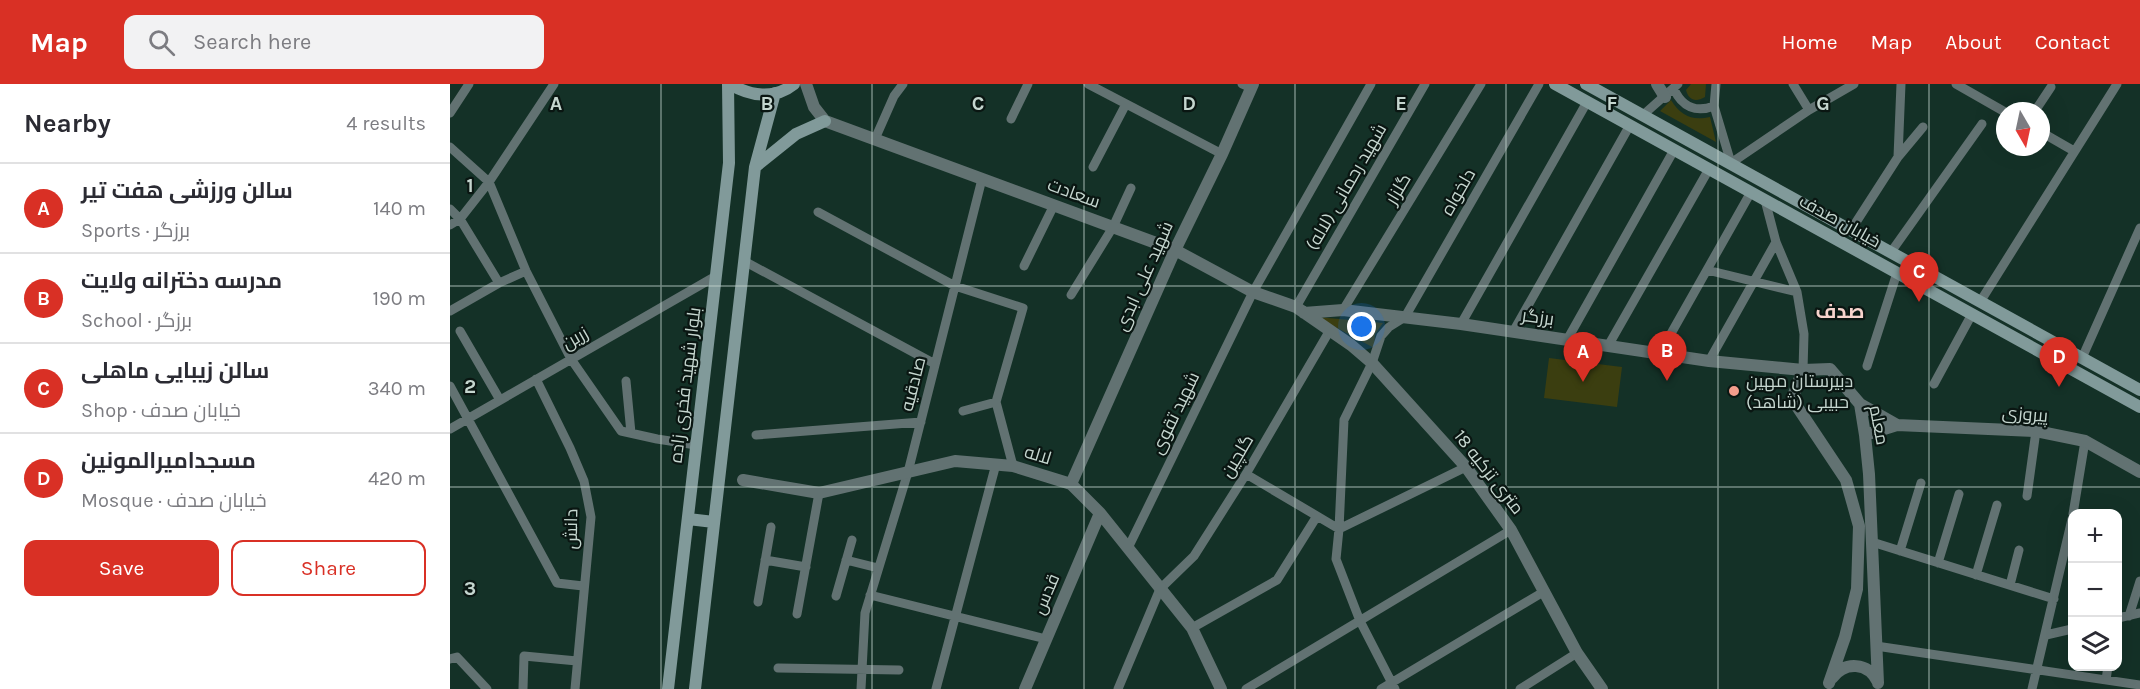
<!DOCTYPE html>
<html lang="en">
<head>
<meta charset="utf-8">
<style>
  :root { --surface:#fff; --page:#f2f2f3; --text:#2b2b33; --muted:#7c7c81; --line:#e1e1e2; --accent:#d93025 }
  body { margin:0; font-family:Karla,Cairo,sans-serif; background:var(--page); color:var(--text) }
  .controls { position:absolute; right:18px; bottom:18px; display:grid; overflow:hidden; border-radius:12px; box-shadow:0 6px 24px #0002 }
  .controls button { width:54px; height:54px; display:grid; place-items:center; padding:0; border:0; border-bottom:2px solid var(--line); background:var(--surface); color:var(--text); font:30px sans-serif }
  .compass { position:absolute; left:1546px; top:18px; width:54px; height:54px; border-radius:50%; background:var(--surface); box-shadow:0 6px 24px #0002; rotate:171deg }
  .you { position:absolute; left:912px; top:243px; width:21px; height:21px; margin:-15px; border:4px solid #fff; border-radius:50%; background:#1a73e8; box-shadow:0 0 0 9px #1a73e833 }
  .badge { display:grid; place-items:center; width:39px; height:39px; border-radius:50%; background:var(--accent); color:#fff; font-size:20px; font-weight:700 }
  .pin { position:absolute; translate:-50% -50px; filter:drop-shadow(0 2px 3px #0008) }
  .pin::after { content:''; position:absolute; top:32px; width:21px; height:18px; background:inherit; clip-path:polygon(0 0,100% 0,50% 100%) }
  .list { margin:0; padding:0; list-style:none }
  h2 { display:flex; justify-content:space-between; align-items:center; height:78px; margin:0; padding:0 24px; font-size:26px }
  h2 small { font-size:20px; font-weight:400; color:var(--muted) }
  .list li { display:grid; grid-template-columns:39px 1fr auto; gap:18px; align-items:center; box-sizing:border-box; height:90px; padding:0 24px; border-top:2px solid var(--line) }
  .list b { display:block; font-size:22px; white-space:nowrap }
  .list p { margin:0; font-size:20px; white-space:nowrap; color:var(--muted) }
  .list em { font-size:20px; font-style:normal; color:var(--muted) }
  .actions { display:flex; gap:12px; padding:18px 24px }
  .actions a { flex:1; padding:14px 0; border:2px solid var(--accent); border-radius:12px; text-align:center; font-size:21px; color:var(--accent) }
  .actions .main { background:var(--accent); color:#fff }
  .icon { flex:none; width:33px; height:33px; fill:none; stroke:currentColor; stroke-width:2; stroke-linecap:round; stroke-linejoin:round }
  .map { position:relative; flex:none; width:1690px; height:605px; overflow:hidden }
  header { display:flex; align-items:center; gap:36px; box-sizing:border-box; height:84px; padding:0 30px; background:var(--accent); color:#fff }
  header strong { font-size:28px }
  nav { display:flex; gap:33px; margin-inline-start:auto; font-size:21px }
  .search { width:420px; height:54px; background:var(--page); display:flex; align-items:center; gap:15px; box-sizing:border-box; padding:0 21px; border-radius:12px; color:var(--muted); font-size:22px }
  main { display:flex }
  aside { flex:1; background:var(--surface) }
  .map>svg:first-child { display:block }
</style>
</head>
<body>
<header>
<strong>Map</strong>
<div class="search"><svg class="icon" aria-label="search" viewBox="0 0 24 24"><circle cx="10" cy="10" r="6"/><path d="M15 15l6 6"/></svg>Search here</div>
<nav><a>Home</a><a>Map</a><a>About</a><a>Contact</a></nav>
</header>
<main>
<aside>
<h2>Nearby<small>4 results</small></h2>
<ul class="list">
<li><span class="badge">A</span><div><b>سالن ورزشی هفت تیر</b><p>Sports · برزگر</p></div><em>140 m</em></li>
<li><span class="badge">B</span><div><b>مدرسه دخترانه ولایت</b><p>School · برزگر</p></div><em>190 m</em></li>
<li><span class="badge">C</span><div><b>سالن زیبایی ماهلی</b><p>Shop · خیابان صدف</p></div><em>340 m</em></li>
<li><span class="badge">D</span><div><b>مسجدامیرالمونین</b><p>Mosque · خیابان صدف</p></div><em>420 m</em></li>
</ul>
<div class="actions"><a class="main">Save</a><a>Share</a></div>
</aside>
<div class="map">
<svg width="1690" height="605" viewBox="0 0 1690 605">
  <rect width="100%" height="100%" fill="#143127"/>
  <path fill="#3b3e10" d="M1241,0h15l-1,13c-9,5 -16,4 -19,-7z
    M1221,16c10,16 21,21 39,17l6,25 -56,-31z
    M867,233l66,6 -8,11 -1,14z
    M1099,274l73,9 -5,40 -73,-9z"/>
  <g fill="none" stroke-linecap="round" stroke-linejoin="round">
    <path stroke="#627272" stroke-width="9" d="M638,0l134,70
      M792,0l9,4
      M1266,0l-2,22 17,57 78,-53 45,-26
      M1343,0l16,26
      M1506,0l49,28
      M1224,5c8,18 22,24 40,17
      M1585,27l16,-24
      M0,29l19,-29
      M1193,31l35,-31
      M561,35l17,-35
      M1591,48l33,19
      M425,55l19,-43 9,-12
      M0,63l39,35 37,89 45,88 50,72 36,8 39,6
      M1448,73l25,-30
      M643,83l33,-63
      M1315,116l11,42 21,50 7,42 -1,36
      M0,125l10,10 39,64
      M368,128l137,74 68,22 -27,94 17,64
      M0,141l10,-6 29,-37 65,-98
      M1401,146l47,-73 3,-73
      M1441,168l91,-128
      M294,177l191,103
      M574,182l30,-61
      M1257,186l90,22
      M621,211l42,-68 18,-39
      M1530,218l137,-218
      M846,223l129,-223
      M893,226l138,-226
      M0,227l49,-28 27,-12
      M1011,240l126,-222
      M10,247l40,69
      M1063,248l117,-207
      M1117,256l107,-190
      M1158,262l101,-177
      M1210,269l91,-161
      M1632,274l58,-130
      M1259,277l67,-119
      M1417,282l30,-93
      M86,295l34,69 14,33 7,36 -16,172
      M176,297l5,52
      M1484,300l38,-70
      M0,302l107,197 26,3
      M513,327l33,-9
      M0,345l266,-153
      M306,351l165,-13
      M796,390l93,55 127,-62
      M1577,412l9,-65
      M1623,430l12,-73
      M1422,458l182,57
      M678,464l125,-256 118,-208
      M1450,467l21,-68
      M315,476l41,7
      M396,476l32,8
      M1488,479l21,-69
      M1526,491l21,-70
      M1560,501l9,-35
      M420,511l176,44
      M386,512l16,-56
      M308,518l13,-75
      M347,530l22,-121
      M1679,532l11,-35
      M1668,534l22,-5
      M742,544l85,-48 40,-64
      M1596,551l26,-6
      M1426,562l264,39
      M0,575l7,-2 30,32
      M328,584l121,2
      M1656,596l2,-14
      M73,605l1,-33 53,5
      M411,605l4,-76 43,-141 74,-293
      M486,605l60,-225
      M668,605l42,-100 34,-33 52,-82 84,-144
      M796,605l265,-159
      M931,605l164,-98
      M945,605l-35,-68 -24,-62 3,-30 5,-109 28,-57 9,-27 8,-9 16,-10 134,-233
      M1070,605l57,-36
      M1582,605l40,-170"/>
    <path stroke="#627272" stroke-width="12" d="M356,0l8,23 11,14 350,129 78,42 43,15 55,38 21,18 94,104 45,63 66,123 25,36
      M1207,0l8,13
      M854,229l39,-3 118,14 248,37 94,9 27,-1 30,35 5,31 4,39 9,209
      M1353,286l-11,29 54,81 13,46 -2,63 -12,48 -16,46
      M1410,320l37,21
      M1415,351l32,-10 139,6 49,10 55,31
      M293,396l76,13 136,-32 58,5 58,18 29,29 92,115 29,61
      M621,400l104,-234 47,-96 31,-70
      M1382,594c13,-17 36,-16 46,4
      M575,605l75,-176"/>
    <path stroke="#819a9a" stroke-width="12" d="M280,0c20,12 44,16 64,0
      M1105,0l585,323
      M1136,0l554,306
      M305,83l41,-33 29,-13
      M238,435l26,3
      M218,605l61,-526 -1,-79
      M245,605l60,-522 20,-74"/>
  </g>
  <path fill="none" stroke="#c5d6cf" stroke-width="1.5" stroke-opacity="0.55" d="M211,0v605M422,0v605M634,0v605M845,0v605M1056,0v605M1268,0v605M1479,0v605M0,202h1690M0,403h1690"/>
  <circle fill="#f49d8c" stroke="#0a1612" stroke-width="2" cx="1284" cy="307" r="6"/>
  <g text-anchor="middle" stroke-width="4.5" stroke-linejoin="round" paint-order="stroke">
    <g font-size="18" fill="#c5d6cf" stroke="#0a1612">
      <text transform="translate(896 103) rotate(-60)" y="6">شهید رحمانی (لاله)</text>
      <text transform="translate(948 105) rotate(-59)" y="6">گلزار</text>
      <text transform="translate(1008 108) rotate(-60)" y="6">دلخواه</text>
      <text transform="translate(624 109) rotate(20)" y="6">سعادت</text>
      <text transform="translate(1390 137) rotate(29)" y="6">خیابان صدف</text>
      <text transform="translate(694 192) rotate(-66)" y="6">شهید علی ابدی</text>
      <text transform="translate(1088 233) rotate(8)" y="6">برزگر</text>
      <text transform="translate(125 254) rotate(-30)" y="6">زرین</text>
      <text transform="translate(463 300) rotate(-76)" y="6">صادقیه</text>
      <text transform="translate(235 301) rotate(-83)" y="6">بلوار شهید فخری زاده</text>
      <text transform="translate(725 329) rotate(-64)" y="6">شهید تقوی</text>
      <text transform="translate(1575 330) rotate(5)" y="6">پیروزی</text>
      <text transform="translate(1429 341) rotate(79)" y="6">معلم</text>
      <text transform="translate(588 371) rotate(17)" y="6">لاله</text>
      <text transform="translate(787 372) rotate(-59)" y="6">گلچین</text>
      <text transform="translate(1039 388) rotate(52)" y="6">18 متری تزکیه</text>
      <text transform="translate(121 445) rotate(-89)" y="6">دانش</text>
      <text transform="translate(596 510) rotate(-67)" y="6">قدس</text>
    </g>
    <g font-size="18" fill="#c5d6cf" stroke="#0a1612" text-anchor="start">
      <text x="1296" y="303">دبیرستان مهین<tspan x="1296" dy="21">حبیبی (شاهد)</tspan></text>
    </g>
    <g font-size="20" font-weight="bold" fill="#f7d4cd" stroke="#0a1612">
      <text x="1390" y="234">صدف</text>
    </g>
  </g>
  <g font-size="20" text-anchor="middle" font-weight="bold" fill="#c5d6cf" stroke="#0a1612" stroke-width="4.5" stroke-linejoin="round" paint-order="stroke">
    <text x="106" y="26">A</text>
    <text x="317" y="26">B</text>
    <text x="528" y="26">C</text>
    <text x="739" y="26">D</text>
    <text x="951" y="26">E</text>
    <text x="1162" y="26">F</text>
    <text x="1373" y="26">G</text>
    <text x="20" y="108">1</text>
    <text x="20" y="309">2</text>
    <text x="20" y="511">3</text>
  </g>
</svg>
<div class="controls">
<button>+</button>
<button>−</button>
<button><svg class="icon" aria-label="layers" viewBox="0 0 24 24"><path d="M12 4l9 5-9 5-9-5zM3 14l9 5 9-5"/></svg></button>
</div>
<svg class="compass" viewBox="-18 -18 36 36"><path d="M0-13l5 13h-10z" fill="#e53935"/><path d="M0 13l5-13h-10z" fill="#7c7c81"/></svg>
<div class="you"></div>
<div class="pin badge" style="left:1133px;top:298px">A</div>
<div class="pin badge" style="left:1217px;top:297px">B</div>
<div class="pin badge" style="left:1469px;top:218px">C</div>
<div class="pin badge" style="left:1609px;top:303px">D</div>
</div>
</main>
</body>
</html>
